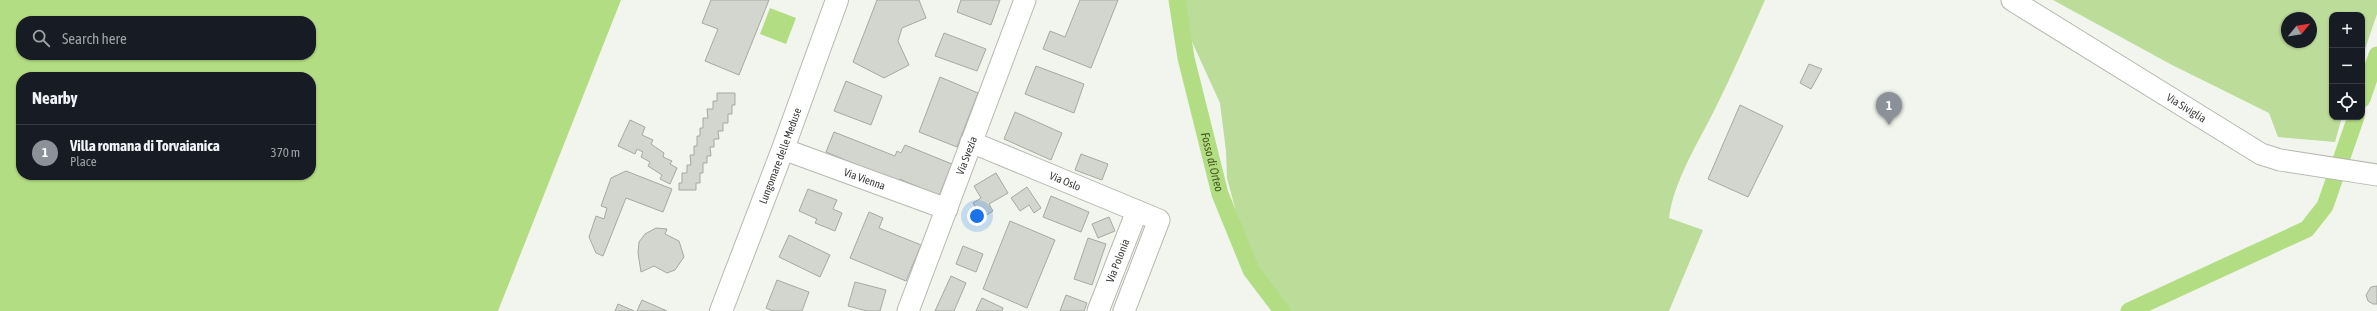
<!DOCTYPE html>
<html lang="en">
<head>
<meta charset="utf-8">
<style>
  :root { --surface:#171b24; --page:#242831; --text:#f1f3f6; --muted:#9ea1a6; --line:#363941; --accent:#8c9099 }
  body { margin:0; font-family:"Asap Condensed",sans-serif; background:var(--page); color:var(--text) }
  .controls { position:absolute; right:12px; top:12px; display:grid; overflow:hidden; border-radius:8px; box-shadow:0 1px 3px #0004 }
  .controls button { width:36px; height:36px; display:grid; place-items:center; padding:0; border:0; border-bottom:1px solid var(--line); background:var(--surface); color:var(--text); font:20px sans-serif }
  .compass { position:absolute; left:2281px; top:12px; width:36px; height:36px; border-radius:50%; background:var(--surface); box-shadow:0 1px 3px #0004; rotate:60deg }
  .you { position:absolute; left:977px; top:216px; width:14px; height:14px; margin:-10px; border:3px solid #fff; border-radius:50%; background:#1a73e8; box-shadow:0 0 0 6px #1a73e833 }
  .badge { display:grid; place-items:center; width:26px; height:26px; border-radius:50%; background:var(--accent); color:#fff; font-size:13px; font-weight:700 }
  .pin { position:absolute; translate:-50% -33px; filter:drop-shadow(0 1px 2px #0008) }
  .pin::after { content:''; position:absolute; top:21px; width:14px; height:12px; background:inherit; clip-path:polygon(0 0,100% 0,50% 100%) }
  .list { margin:0; padding:0; list-style:none }
  h2 { display:flex; justify-content:space-between; align-items:center; height:52px; margin:0; padding:0 16px; font-size:17px }
  h2 small { font-size:13px; font-weight:400; color:var(--muted) }
  .list li { display:grid; grid-template-columns:26px 1fr auto; gap:12px; align-items:center; box-sizing:border-box; height:56px; padding:0 16px; border-top:1px solid var(--line) }
  .list b { display:block; font-size:15px; white-space:nowrap }
  .list p { margin:0; font-size:13px; white-space:nowrap; color:var(--muted) }
  .list em { font-size:13px; font-style:normal; color:var(--muted) }
  .icon { flex:none; width:22px; height:22px; fill:none; stroke:currentColor; stroke-width:2; stroke-linecap:round; stroke-linejoin:round }
  .map { position:relative; flex:none; width:2377px; height:311px; overflow:hidden }
  .search { position:absolute; background:var(--surface); box-shadow:0 1px 3px #0004; left:16px; top:16px; width:300px; height:44px; display:flex; align-items:center; gap:10px; box-sizing:border-box; padding:0 14px; border-radius:16px; color:var(--muted); font-size:15px }
  .panel { position:absolute; background:var(--surface); box-shadow:0 1px 3px #0004; left:16px; top:72px; width:300px; height:108px; border-radius:16px }
  .map>svg:first-child { display:block }
</style>
</head>
<body>
<div class="map">
<svg width="2377" height="311" viewBox="0 0 2377 311">
  <rect width="100%" height="100%" fill="#f1f5ed"/>
  <path fill="#bcdc99" fill-rule="evenodd" d="M1173,0h592c-16,36 -32,73 -50,109 -16,32 -42,73 -46,109l34,12 -34,81h-381l-25,-33 -20,-40 -16,-60 -1,-27 -6,-48z
    M2053,0h324v14l-15,44v-43h-30v102h10l-7,25 -57,-5 -9,-24 -97,-48zM2287,18h24v24h-24z"/>
  <path fill="#b3dd83" fill-rule="evenodd" d="M0,0h621l-123,311h-498zM21,21h290v34h-290zM21,77h290v98h-290z
    M770,8l26,10 -10,26 -26,-10z"/>
  <g fill="none" stroke-linecap="round" stroke-linejoin="round">
    <g stroke="#b3dd83" stroke-width="17">
      <path id="s1" d="M1177,0l9,58 34,136 31,76 31,41"/>
      <path d="M2362,99l15,-44"/>
      <path d="M2129,311l178,-82 18,-23 31,-89"/>
    </g>
  </g>
  <path fill="#d2d6ce" stroke="#a5a9a1" d="M711,0h58l-30,75 -34,-14 13,-32 -16,-6z
    M877,0h42l7,18 -24,10 -4,13 11,24 -25,13 -31,-16z
    M961,0h39l-9,25 -34,-13z
    M1080,0h38l-27,68 -48,-19 7,-18 15,6z
    M944,33l42,16 -9,22 -42,-15z
    M1809,64l13,5 -11,20 -11,-6z
    M1036,66l48,18 -10,29 -49,-19z
    M940,77l38,16 -21,54 -38,-15z
    M846,81l36,15 -11,29 -37,-14z
    M717,93h18v12h-3v9h-4v9h-5v8h-5l1,8h-5v8h-4l1,9h-4v7h-4v10h-3v10h-4v7h-17v-7h3v-10h5v-8h4l-1,-10h4v-9h3v-10h3v-8h3v-10h5l-1,-9h6v-8h4z
    M1740,105l43,21 -35,71 -40,-18z
    M1015,112l47,21 -11,27 -47,-21z
    M630,120l15,7 -3,8 11,5 -2,4 13,9 -1,4 9,4 -2,3 7,4 -7,16 -10,-5 2,-4 -14,-9 2,-4 -9,-5 2,-5 -6,-3 -2,5 -17,-8z
    M834,132l61,24 2,-5 4,2 4,-8 47,19 -13,32 -39,-17 -2,3 -72,-30z
    M1081,154l27,10 -6,16 -27,-10z
    M626,171l46,18 -9,23 -37,-14 -23,58 -7,-3 -7,-16 7,-21 8,3 3,-11 -6,-2 10,-28z
    M996,173l12,20 -19,11 4,7 -11,7 -9,-15 8,-5 -7,-12z
    M1027,187l14,21 -7,5 -5,-8 -9,6 -9,-13z
    M808,189l29,11 -4,9 9,4 -7,18 -20,-8 2,-4 -18,-8z
    M1051,196l38,16 -8,20 -38,-15z
    M869,212l14,6 -4,10 42,17 -15,36 -56,-23z
    M1109,217l6,14 -17,7 -6,-14z
    M1010,221l45,19 -28,68 -44,-19z
    M656,228l11,1 -2,5 14,7 5,16 -9,13 -8,3 -13,-7 -13,6 -3,-19 1,-11 6,-8z
    M789,235l41,20 -10,22 -41,-20z
    M1088,238l18,6 -14,41 -18,-6z
    M963,246l20,8 -7,18 -20,-8z
    M951,276l15,7 -12,28h-19z
    M777,280l32,12 -7,19h-29l-7,-3z
    M855,282l31,8 -6,21h-13l-19,-5z
    M2377,286v18h-4l-5,-3 -2,-6 5,-8z
    M1066,295l21,8 -3,8h-24z
    M982,298l21,10 -1,3h-26z
    M642,300l25,11h-30z
    M618,304l16,7h-19z"/>
  <g fill="none" stroke-linecap="round" stroke-linejoin="round">
    <defs>
      <g id="minor">
        <path id="s2" d="M2012,0l249,154 19,6 97,15"/>
        <path id="s3" d="M971,142l188,78 -35,91"/>
        <path id="s4" d="M783,149l164,60"/>
        <path id="s5" d="M908,311l117,-311"/>
        <path id="s6" d="M1098,311l39,-100"/>
      </g>
      <g id="major">
        <path id="s7" d="M721,311l62,-162 54,-149"/>
      </g>
    </defs>
    <use href="#minor" stroke="#b5b9b1" stroke-width="23"/>
    <use href="#major" stroke="#b5b9b1" stroke-width="24"/>
    <use href="#minor" stroke="#fff" stroke-width="21"/>
    <use href="#major" stroke="#fff" stroke-width="22"/>
  </g>
  <g text-anchor="middle" stroke-width="4" stroke-linejoin="round" paint-order="stroke">
    <g font-size="11" fill="#3c3d3a" stroke="#fff">
      <text dy="4" stroke="none"><textPath href="#s2" startOffset="205">Via Siviglia</textPath></text>
      <text dy="4" stroke="none"><textPath href="#s5" startOffset="166">Via Svezia</textPath></text>
      <text dy="4" stroke="none"><textPath href="#s7" startOffset="166">Lungomare delle Meduse</textPath></text>
      <text dy="4" stroke="none"><textPath href="#s4" startOffset="87">Via Vienna</textPath></text>
      <text dy="4" stroke="none"><textPath href="#s3" startOffset="102">Via Oslo</textPath></text>
      <text dy="4" stroke="none"><textPath href="#s6" startOffset="54">Via Polonia</textPath></text>
    </g>
    <g font-size="12" font-style="italic" fill="#435d1f" stroke="#fff">
      <text dy="4" stroke="none"><textPath href="#s1" startOffset="166">Fosso di Orteo</textPath></text>
    </g>
  </g>
</svg>
<div class="controls">
<button>+</button>
<button>−</button>
<button><svg class="icon" aria-label="locate" viewBox="0 0 24 24"><circle cx="12" cy="12" r="6"/><path d="M12 2v4M12 18v4M2 12h4M18 12h4"/></svg></button>
</div>
<svg class="compass" viewBox="-18 -18 36 36"><path d="M0-13l5 13h-10z" fill="#e53935"/><path d="M0 13l5-13h-10z" fill="#9ea1a6"/></svg>
<div class="you"></div>
<div class="pin badge" style="left:1889px;top:125px">1</div>
<div class="search"><svg class="icon" aria-label="search" viewBox="0 0 24 24"><circle cx="10" cy="10" r="6"/><path d="M15 15l6 6"/></svg>Search here</div>
<section class="panel">
<h2>Nearby<small></small></h2>
<ul class="list">
<li><span class="badge">1</span><div><b>Villa romana di Torvaianica</b><p>Place</p></div><em>370 m</em></li>
</ul>
</section>
</div>
</body>
</html>
